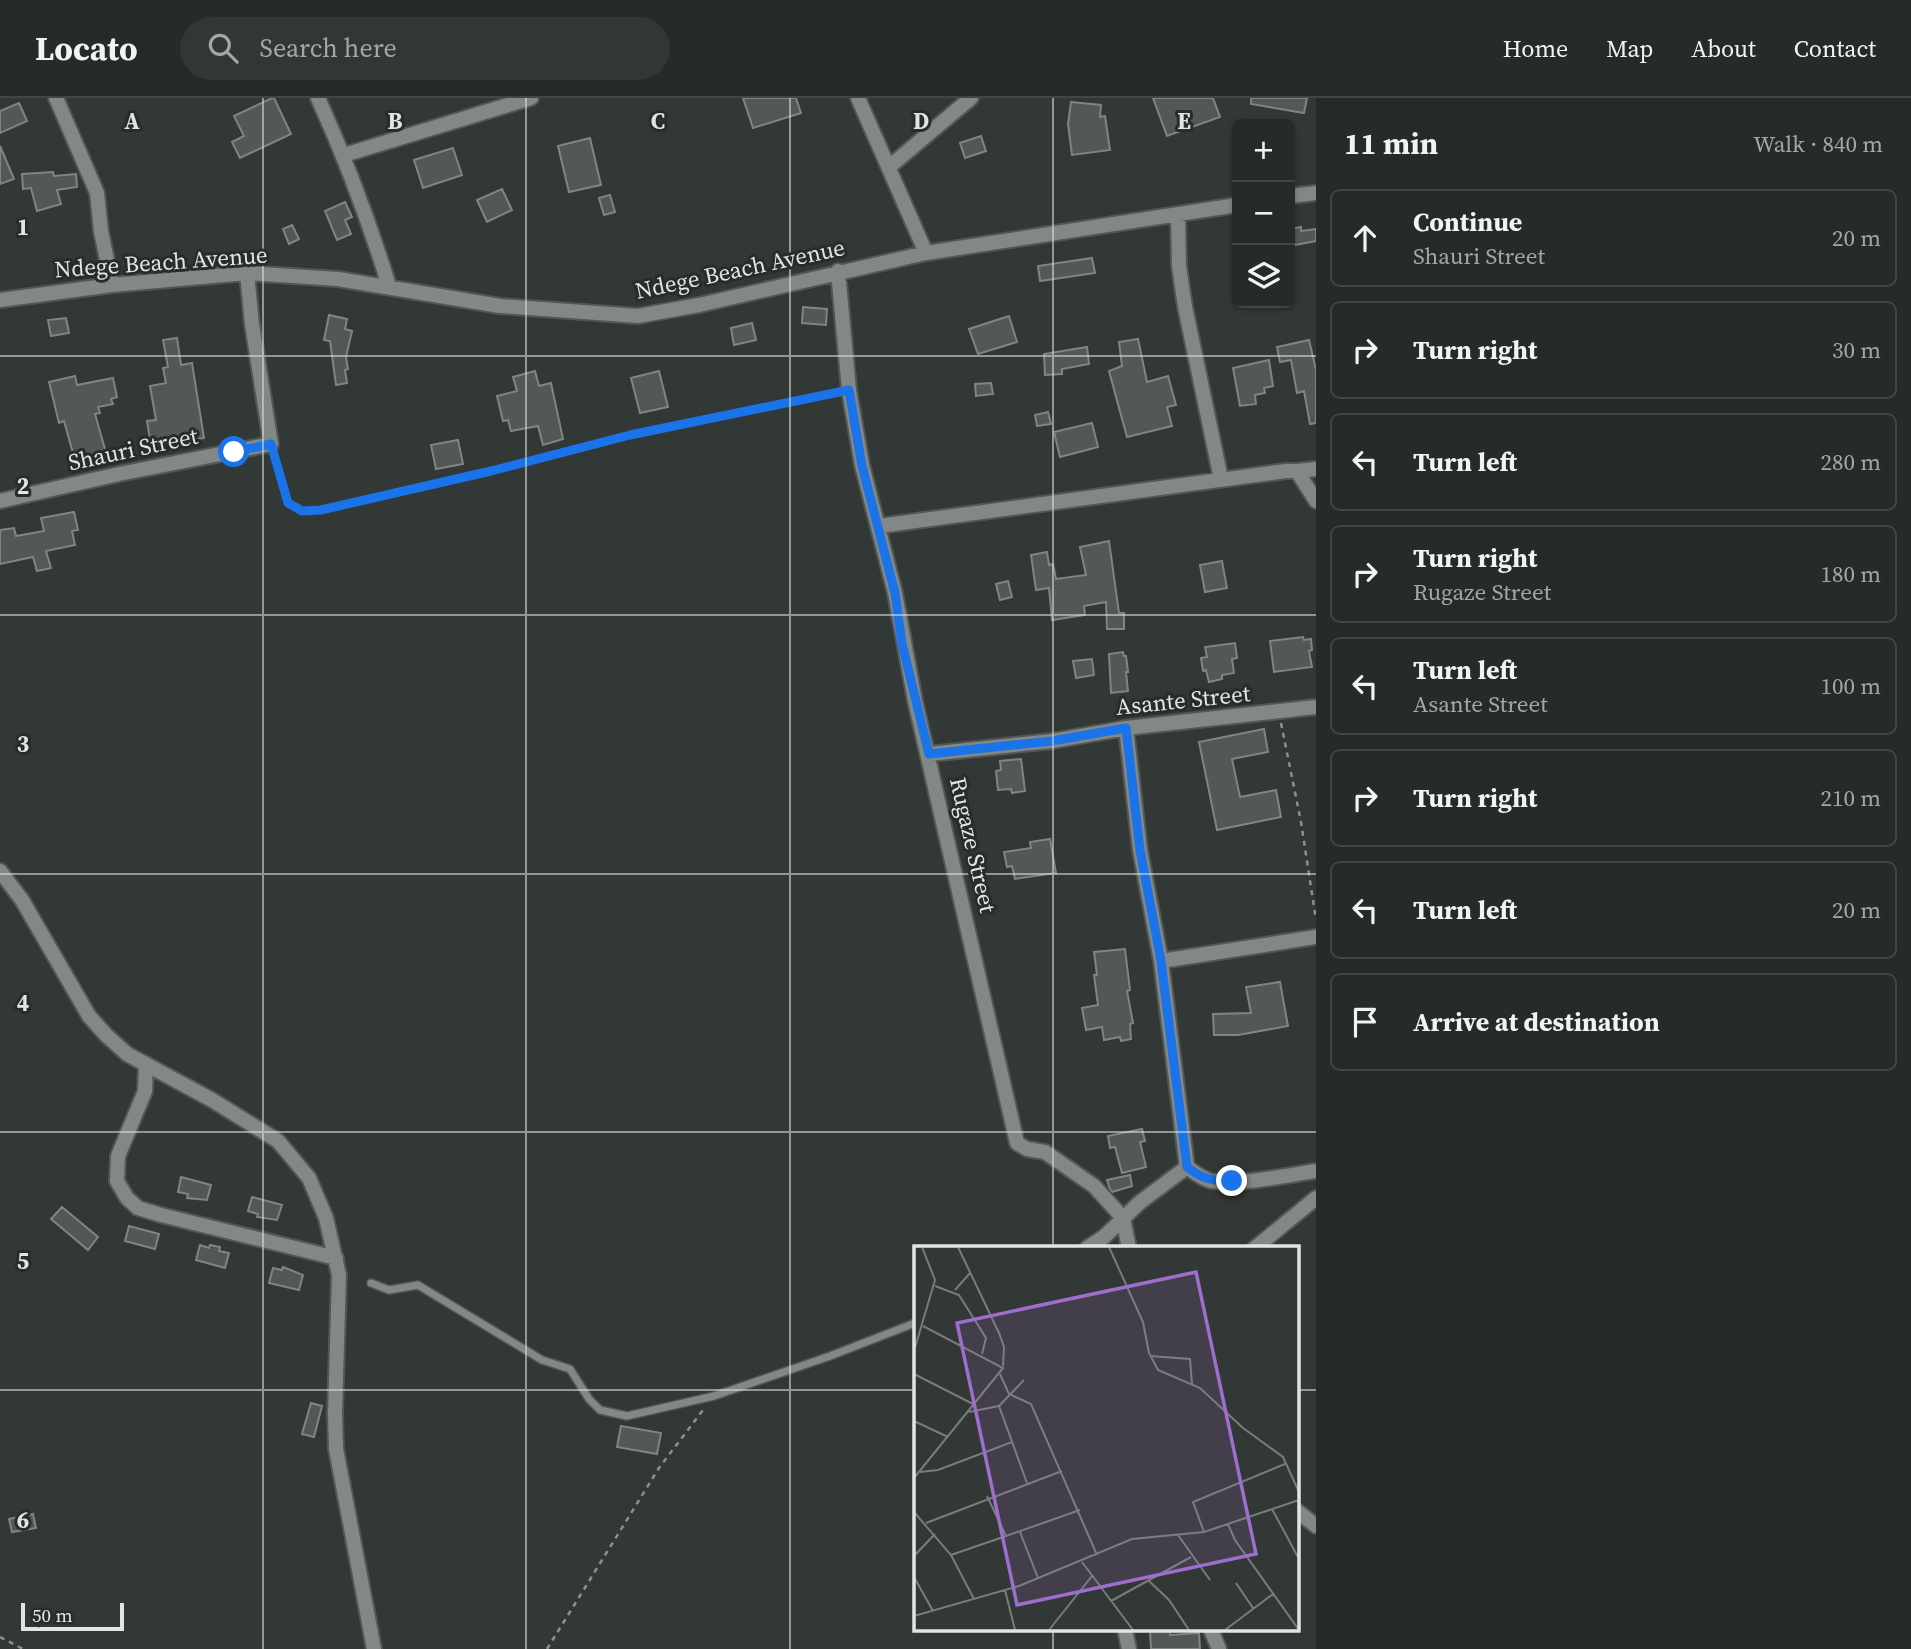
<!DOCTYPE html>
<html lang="en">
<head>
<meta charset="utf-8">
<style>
  :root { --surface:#262a28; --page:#323634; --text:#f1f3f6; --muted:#a4a7a8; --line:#424645 }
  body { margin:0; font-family:"Source Serif 4",serif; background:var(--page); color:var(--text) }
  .controls { position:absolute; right:21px; top:21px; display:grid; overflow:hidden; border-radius:10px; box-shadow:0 2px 5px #0004 }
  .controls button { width:63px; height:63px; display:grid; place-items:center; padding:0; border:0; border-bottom:2px solid var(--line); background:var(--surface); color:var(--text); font:35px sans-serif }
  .scale { position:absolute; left:21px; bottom:18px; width:103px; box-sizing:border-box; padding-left:7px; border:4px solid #e2e5e4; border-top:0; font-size:19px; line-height:24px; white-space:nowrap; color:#e2e5e4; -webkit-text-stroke:5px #282d2b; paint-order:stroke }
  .stop { position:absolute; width:21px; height:21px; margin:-16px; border:5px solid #1a73e8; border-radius:50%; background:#fff }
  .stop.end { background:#1a73e8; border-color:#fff; box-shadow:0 2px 7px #0008 }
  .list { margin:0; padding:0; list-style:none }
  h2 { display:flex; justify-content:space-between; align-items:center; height:91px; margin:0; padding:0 28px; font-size:30px }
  h2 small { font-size:23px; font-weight:400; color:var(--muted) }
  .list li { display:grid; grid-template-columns:46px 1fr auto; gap:21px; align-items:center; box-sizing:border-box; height:98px; margin:0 14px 14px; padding:0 14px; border:2px solid var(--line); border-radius:10px }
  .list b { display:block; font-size:26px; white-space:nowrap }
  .list p { margin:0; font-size:23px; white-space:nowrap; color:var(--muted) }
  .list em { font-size:23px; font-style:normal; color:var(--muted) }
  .icon { flex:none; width:38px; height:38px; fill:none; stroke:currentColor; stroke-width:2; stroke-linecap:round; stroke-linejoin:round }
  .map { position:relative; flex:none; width:1316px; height:1551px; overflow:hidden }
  header { display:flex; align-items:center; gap:42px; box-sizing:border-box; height:98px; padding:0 35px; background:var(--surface); border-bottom:2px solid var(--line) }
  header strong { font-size:33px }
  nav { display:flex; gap:38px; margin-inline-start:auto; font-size:24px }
  .search { width:490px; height:63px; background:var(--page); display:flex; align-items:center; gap:18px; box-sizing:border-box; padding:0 24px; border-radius:38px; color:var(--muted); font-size:26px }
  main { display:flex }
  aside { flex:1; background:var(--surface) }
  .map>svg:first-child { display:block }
</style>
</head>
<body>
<header>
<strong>Locato</strong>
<div class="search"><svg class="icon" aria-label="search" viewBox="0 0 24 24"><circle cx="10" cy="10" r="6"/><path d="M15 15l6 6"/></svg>Search here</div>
<nav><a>Home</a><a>Map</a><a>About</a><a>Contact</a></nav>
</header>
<main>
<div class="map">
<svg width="1316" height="1551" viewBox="0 0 1316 1551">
  <rect width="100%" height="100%" fill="#323835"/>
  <path fill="#525855" stroke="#7f8582" stroke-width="2" d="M272,0h2l17,36 -51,24 -8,-16 12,-6 -10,-20z
    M743,0h53l5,15 -48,15z
    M1153,0h60l7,19 -53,19z
    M1251,0h56l-3,15 -53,-9z
    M1071,4l30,3 -1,12 5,-1 5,34 -38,5 -4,-31z
    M19,5l8,18 -27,12v-22z
    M981,38l5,15 -21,7 -5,-15z
    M590,40l11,47 -32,7 -11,-46z
    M0,48l14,33 -14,5z
    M453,50l9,27 -39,13 -9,-28z
    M53,74l1,4 22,-2 1,13 -20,3 4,14 -24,7 -6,-23 -8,1 -1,-15z
    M502,91l10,21 -25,12 -10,-22z
    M610,97l5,17 -11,3 -5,-17z
    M345,104l7,15 -7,3 6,14 -14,6 -12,-29z
    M292,127l7,14 -10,5 -6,-15z
    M1301,129v4l15,-2v12l-26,5v-17z
    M1092,160l3,15 -55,8 -2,-15z
    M803,209l24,2 -1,16 -24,-2z
    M329,217l18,4 -2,10 7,2 -6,26 2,12 -3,1 2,13 -11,2 -6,-44 -6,-1z
    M1009,218l8,26 -39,12 -9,-25z
    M66,220l3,15 -18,3 -3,-16z
    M752,225l4,17 -22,5 -3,-17z
    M177,240l4,27 11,-2 12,75 -53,8 -4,-25 9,-1 -6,-34 16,-3 -3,-15 5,-1 -5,-27z
    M1138,241l9,43 21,-6 8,29 -9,2 5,19 -45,11 -18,-66 13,-5 -3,-24z
    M1309,242l7,30v53l-6,1 -6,-33 -7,2 -6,-33 -11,2 -3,-15z
    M1087,249l2,17 -27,5v5l-17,1 -1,-21z
    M1269,262l4,26 -9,2 1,5 -10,2 1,9 -16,2 -7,-38z
    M535,273l4,15 12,-3 12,56 -20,6 -5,-19 -27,5 -3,-11 -5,1 -6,-25 20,-5 -4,-14z
    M659,273l9,36 -28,6 -9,-35z
    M75,278l2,9 36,-7 4,19 -6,2 2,5 -15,3 2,6 -5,1 12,42 -31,8 -12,-43 -5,2 -10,-41z
    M991,285l2,11 -17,2 -1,-12z
    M1048,314l3,12 -14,2 -2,-11z
    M1092,325l6,24 -38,10 -6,-25z
    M458,342l5,24 -27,5 -5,-24z
    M74,414l4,18 -6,1 3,14 -29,6 5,17 -14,3 -4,-14 -33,7v-34l14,-2 2,8 28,-5 -3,-13z
    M1109,443l10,72h5v16h-17l-1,-27 -22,4 1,9 -33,5 -3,-32 -13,2 -5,-35 16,-3 2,13 4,-1 3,15 30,-4 -6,-28z
    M1222,463l5,27 -22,4 -5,-27z
    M1008,483l4,16 -12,3 -4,-16z
    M1303,539l1,3 7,-1 1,11 -3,1 3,16 -38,5 -4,-31z
    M1235,545l2,15 -5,1 2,14 -12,2v4l-13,3 -3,-12 -3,1 -2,-13 6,-1 -2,-10z
    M1123,554l1,4h2l2,16h-2l2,19 -17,2 -2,-39z
    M1092,561l2,16 -18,3 -3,-17z
    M1264,631l4,23 -36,7 8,38 36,-7 5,27 -64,13 -18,-88z
    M1021,661l4,32 -13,2 -1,-4 -13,1 -2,-19 5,-1 -1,-9z
    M1050,741l6,34 -41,6 -3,-13 -5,1 -3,-15 27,-4 -1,-6z
    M1125,851l5,41 -3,1 6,32 -3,1 1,15 -10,2 -1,-4 -16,3 -2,-13 -16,3 -4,-22 16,-3 -4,-30h3l-3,-23z
    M1280,884l8,44 -50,9h-24l-1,-21 38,-1 -5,-26z
    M1142,1031l3,12 -5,1 6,25 -24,6 -7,-26 -5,1 -2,-12z
    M1130,1077l2,11 -20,6 -2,-3 -3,-9z
    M181,1079l30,8 -4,15 -20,-2 1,-4 -10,-2z
    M252,1099l30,8 -5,15 -20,-3 1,-3 -10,-3z
    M62,1109l36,30 -10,13 -37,-31z
    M129,1128l30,8 -4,15 -30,-8z
    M200,1147l9,3 1,-3 10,2 -1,4 10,2 -4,15 -29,-8z
    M283,1169l20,8 -4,15 -30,-7 4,-15 9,2z
    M311,1305l11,3 -8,31 -12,-3z
    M621,1328l40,7 -4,21 -40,-7z
    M33,1416l3,14 -24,4 -3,-13z
    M1150,1532h20v5l29,-2 1,16h-49z"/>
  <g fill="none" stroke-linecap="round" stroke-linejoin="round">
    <defs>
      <path id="lane" d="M371,1185l18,7 29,-5 124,75 28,9 19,30 11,11 27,6 87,-20 116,-40 85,-33"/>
      <path id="street" d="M56,0l41,95 4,38 11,54
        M318,0c28,62 51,123 71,188
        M858,0l68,155
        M344,57l187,-57
        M889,69l82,-69
        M1290,98l26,-3
        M1178,117l1,51 6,41 36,172
        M838,173l11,119 13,75 33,128 20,108 102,442 10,6 18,3 49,34 29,32 6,30
        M0,202l112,-15 135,-12 91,6 162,27 138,10 61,-11 227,-52 311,-48
        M1297,373l19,-2
        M0,403l119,-27 152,-30 -19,-120 -5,-51
        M879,428l407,-55h11l19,30
        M1126,630l14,122 21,111 26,206c8,6 14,11 24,14 27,5 77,-6 105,-10
        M929,656l123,-13 74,-13 190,-21
        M0,773l22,29 67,116 17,19 21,19 85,46 66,41 31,37 17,40 13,57 -4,138 1,36 38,200
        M1161,863l155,-24
        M146,966l-1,27 -27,65 -1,25 10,17 11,10 23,7 175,43
        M1087,1150l17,-11 35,-34 48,-36
        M1255,1150l61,-50
        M1297,1413l19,15
        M1125,1532l4,19
        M1211,1532l8,19"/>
    </defs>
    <use href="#lane" stroke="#525655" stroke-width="10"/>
    <use href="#street" stroke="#525655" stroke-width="18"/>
    <path stroke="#8c918f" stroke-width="2.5" stroke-dasharray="5 5" stroke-linecap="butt" d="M276,358l5,29 6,18 15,8 19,-1 170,-39 139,-36 206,-42
      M1281,625l20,99 15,98
      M0,1539l23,12
      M547,1551l112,-181 44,-58"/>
    <use href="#lane" stroke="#828885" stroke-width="7"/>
    <use href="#street" stroke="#828885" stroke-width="14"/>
  </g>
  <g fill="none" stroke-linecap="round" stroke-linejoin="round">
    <path stroke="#1a73e8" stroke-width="9" d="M234,354l37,-8 17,59 14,8 19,-1 170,-39 139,-36 219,-45 13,76 33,127 7,51 27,110 123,-13 74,-13 14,122 21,111 26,206c15,12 26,14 45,14"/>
  </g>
  <path fill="none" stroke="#e2e5e4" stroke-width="2" stroke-opacity="0.55" d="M263,0v1551M526,0v1551M790,0v1551M1053,0v1150M0,258h1316M0,517h1316M0,776h1316M0,1034h1316M0,1292h915M1297,1292h19M1053,1532v19"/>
  <g text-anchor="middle" stroke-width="6" stroke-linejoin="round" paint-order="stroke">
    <g font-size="23" fill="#e2e5e4" stroke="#282d2b">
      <text transform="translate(161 164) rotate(-4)" y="8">Ndege Beach Avenue</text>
      <text transform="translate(740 171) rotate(-12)" y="8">Ndege Beach Avenue</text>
      <text transform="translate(133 351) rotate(-12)" y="8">Shauri Street</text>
      <text transform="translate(1183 602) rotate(-6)" y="8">Asante Street</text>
      <text transform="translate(973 747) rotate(77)" y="8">Rugaze Street</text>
    </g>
  </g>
  <g transform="translate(914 1148)">
    <rect width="385" height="385" fill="#323835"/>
    <path fill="none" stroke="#787d7b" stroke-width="2" d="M44,1l41,86 5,14 -1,19M195,1l34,75 6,31 9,17 42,18 43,40 40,29 16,35M21,40l24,9 27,43 -4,16M41,44l15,-17M0,105l21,-71 -13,-33M236,110l40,3 2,25M0,128l61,31M86,128l9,20 22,10 66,151M85,160l25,-26M55,166l30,-6 28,77M0,175l34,16M6,226l18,-2 74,-28M0,232l89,-110 -80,-42M73,250l19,40 74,-26M358,263l27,50M0,266l37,43 23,44M12,277l136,-52M314,278l7,16 64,90M106,286l18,46M290,286l-11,-30 92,-38M264,289l32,45M37,309l55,-19M0,310l21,-22M168,316l51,68M0,331l19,34M234,334l21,20 20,30M322,337l17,25M91,344l10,40M197,355l80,-44M0,370l105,-30 113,-47 72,-7 95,-32M135,384l43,-54M311,384l48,-36"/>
    <path fill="#9f6dcc" fill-opacity="0.15" stroke="#9f6dcc" stroke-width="3.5" d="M282,26l60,282 -239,51 -60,-282z"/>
    <rect width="385" height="385" fill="none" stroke="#e2e5e4" stroke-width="3.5"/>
  </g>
  <g font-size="23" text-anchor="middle" font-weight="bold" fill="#e2e5e4" stroke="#282d2b" stroke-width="6" stroke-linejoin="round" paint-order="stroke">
    <text x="132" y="31">A</text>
    <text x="395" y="31">B</text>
    <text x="658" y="31">C</text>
    <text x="921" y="31">D</text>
    <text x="1184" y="31">E</text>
    <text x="23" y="137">1</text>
    <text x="23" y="396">2</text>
    <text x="23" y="654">3</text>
    <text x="23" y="913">4</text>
    <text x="23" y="1171">5</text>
    <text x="23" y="1430">6</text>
  </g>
</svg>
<div class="controls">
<button>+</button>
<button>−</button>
<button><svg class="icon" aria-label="layers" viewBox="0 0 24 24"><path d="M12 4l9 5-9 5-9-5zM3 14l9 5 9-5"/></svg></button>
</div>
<div class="scale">50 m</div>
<div class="stop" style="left:234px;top:354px"></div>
<div class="stop end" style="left:1232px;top:1083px"></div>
</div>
<aside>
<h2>11 min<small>Walk · 840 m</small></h2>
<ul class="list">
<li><svg class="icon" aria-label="ahead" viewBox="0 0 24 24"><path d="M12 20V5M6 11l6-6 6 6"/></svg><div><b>Continue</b><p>Shauri Street</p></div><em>20 m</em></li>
<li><svg class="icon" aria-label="right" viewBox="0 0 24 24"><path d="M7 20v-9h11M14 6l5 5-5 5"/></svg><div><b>Turn right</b></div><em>30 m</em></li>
<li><svg class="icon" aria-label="left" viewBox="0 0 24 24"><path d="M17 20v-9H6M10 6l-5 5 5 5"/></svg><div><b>Turn left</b></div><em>280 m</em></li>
<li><svg class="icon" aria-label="right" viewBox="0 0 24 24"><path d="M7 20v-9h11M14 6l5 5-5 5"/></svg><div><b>Turn right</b><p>Rugaze Street</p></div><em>180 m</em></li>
<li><svg class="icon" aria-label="left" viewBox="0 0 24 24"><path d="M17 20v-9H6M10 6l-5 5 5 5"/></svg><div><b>Turn left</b><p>Asante Street</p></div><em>100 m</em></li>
<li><svg class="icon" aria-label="right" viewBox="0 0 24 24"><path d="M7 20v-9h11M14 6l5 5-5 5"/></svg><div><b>Turn right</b></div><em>210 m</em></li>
<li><svg class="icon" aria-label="left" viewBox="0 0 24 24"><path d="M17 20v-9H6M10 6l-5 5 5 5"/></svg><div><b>Turn left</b></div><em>20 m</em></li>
<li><svg class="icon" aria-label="arrive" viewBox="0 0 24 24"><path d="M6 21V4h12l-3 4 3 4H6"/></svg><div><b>Arrive at destination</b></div></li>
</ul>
</aside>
</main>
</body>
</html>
